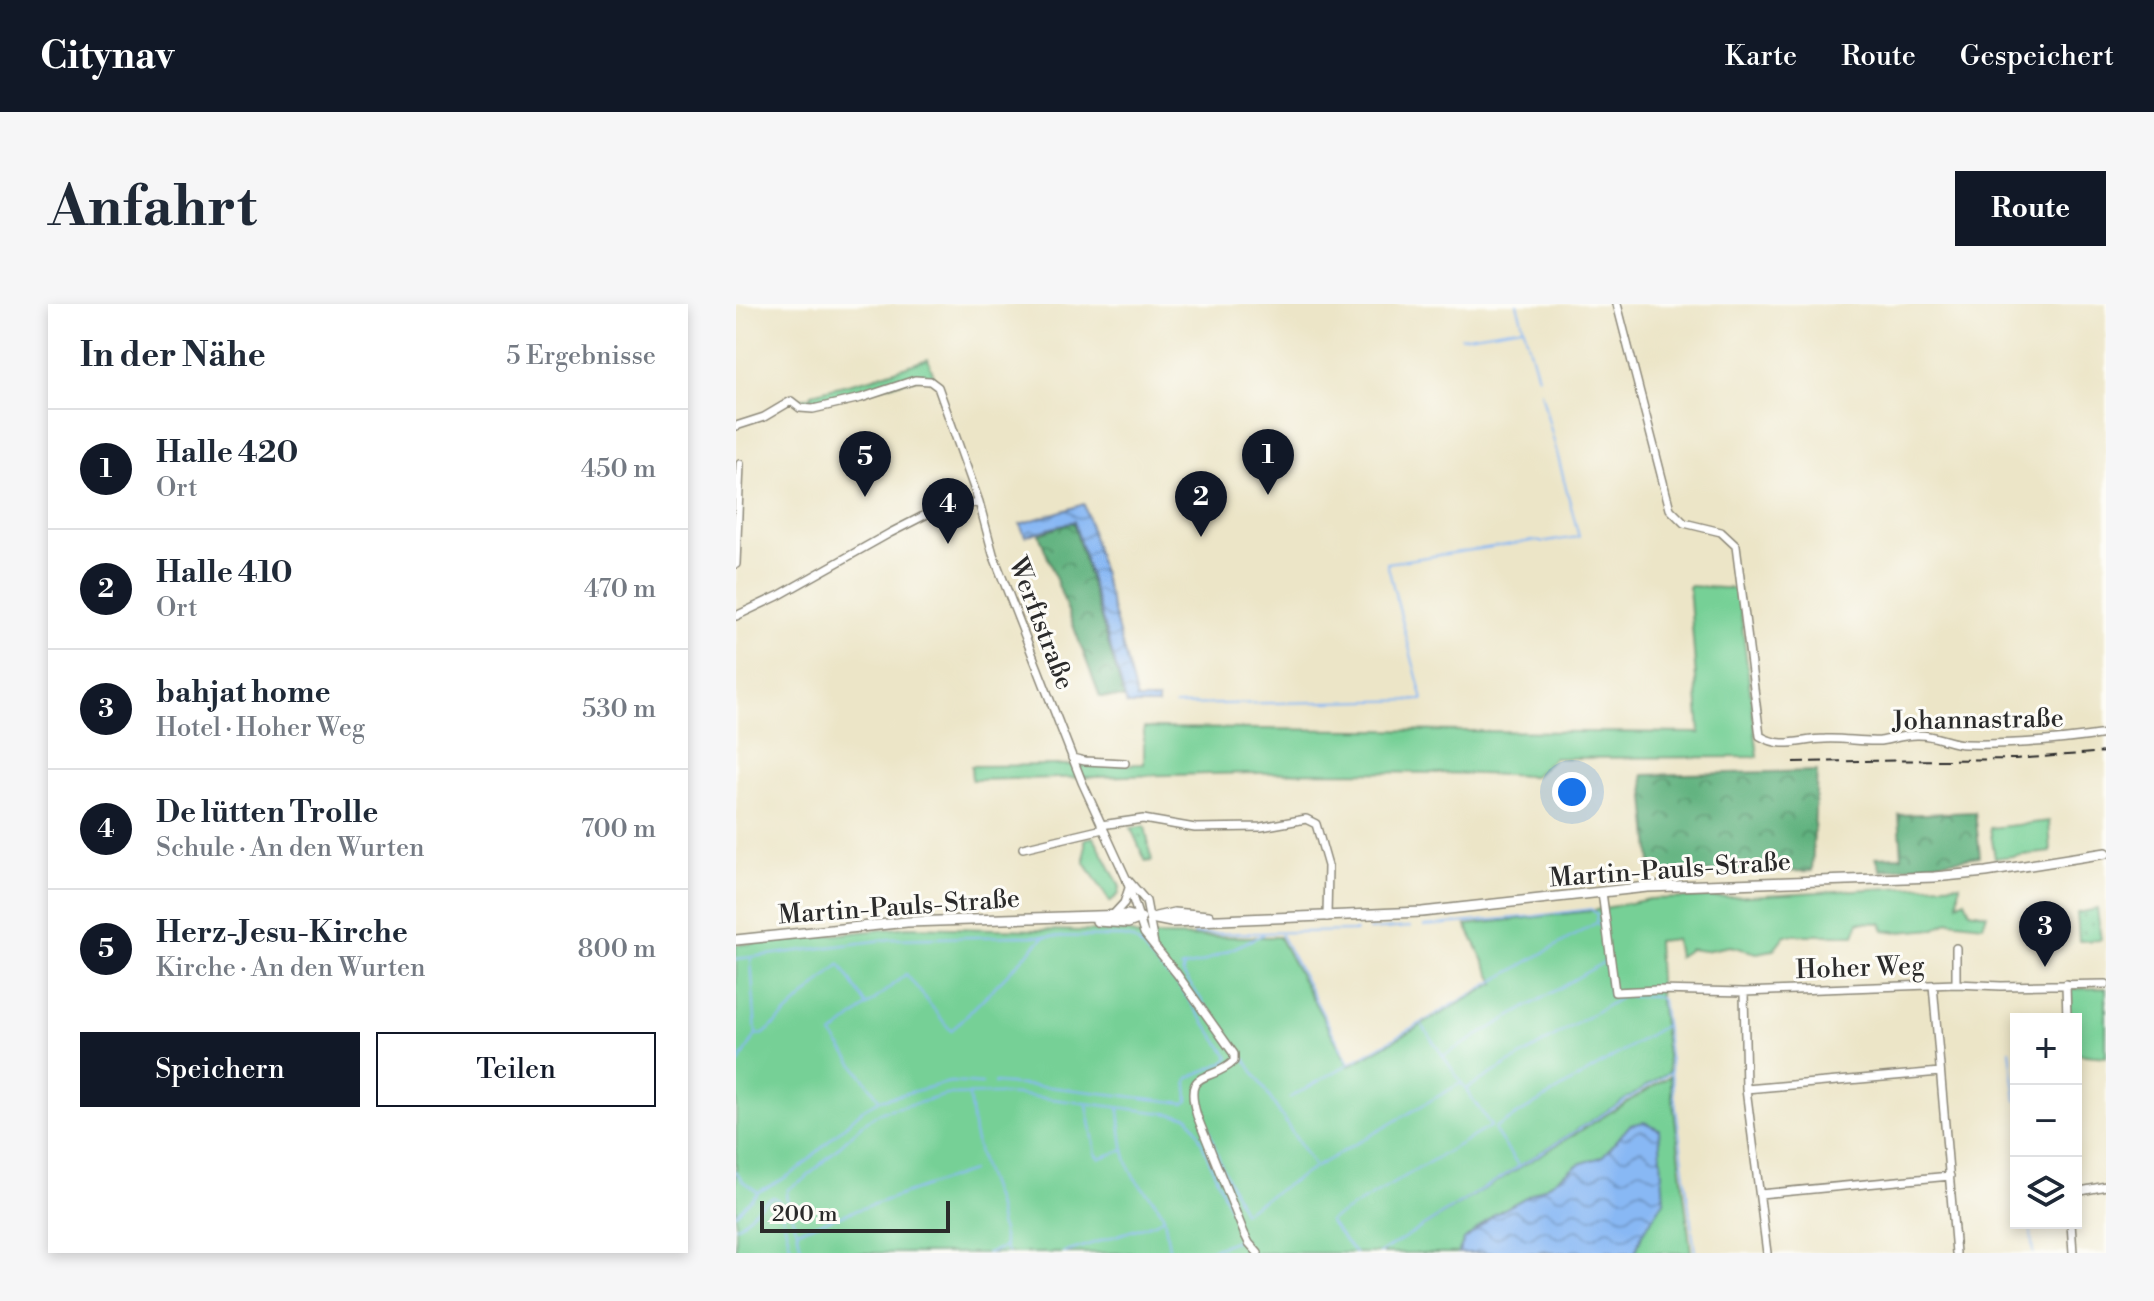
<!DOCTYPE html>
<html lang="de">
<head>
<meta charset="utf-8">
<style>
  :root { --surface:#fff; --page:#f6f6f7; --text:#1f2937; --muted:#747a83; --line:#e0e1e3; --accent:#111827 }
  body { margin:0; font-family:"Libre Bodoni",serif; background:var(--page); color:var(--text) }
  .controls { position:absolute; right:24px; bottom:24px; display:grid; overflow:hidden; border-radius:0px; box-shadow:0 4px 12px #0003 }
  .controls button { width:72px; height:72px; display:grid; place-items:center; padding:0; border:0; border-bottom:2px solid var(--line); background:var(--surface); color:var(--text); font:40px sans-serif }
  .scale { position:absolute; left:24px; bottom:20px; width:190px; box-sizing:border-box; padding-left:8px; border:4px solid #2b2b2b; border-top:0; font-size:22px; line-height:28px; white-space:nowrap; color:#2b2b2b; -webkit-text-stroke:6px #fdfcf7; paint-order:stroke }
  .you { position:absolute; left:836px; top:488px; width:28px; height:28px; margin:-20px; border:6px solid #fff; border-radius:50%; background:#1a73e8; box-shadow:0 0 0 12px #1a73e833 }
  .badge { display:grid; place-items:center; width:52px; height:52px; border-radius:50%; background:var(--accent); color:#fff; font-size:26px; font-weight:700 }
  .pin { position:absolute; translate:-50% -66px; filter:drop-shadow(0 2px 4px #0008) }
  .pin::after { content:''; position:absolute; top:42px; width:28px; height:24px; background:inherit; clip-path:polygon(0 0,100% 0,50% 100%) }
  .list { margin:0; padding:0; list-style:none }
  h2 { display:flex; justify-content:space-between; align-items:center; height:104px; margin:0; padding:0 32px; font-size:34px }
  h2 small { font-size:26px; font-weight:400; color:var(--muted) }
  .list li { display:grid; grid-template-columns:52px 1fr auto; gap:24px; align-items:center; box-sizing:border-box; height:120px; padding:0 32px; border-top:2px solid var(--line) }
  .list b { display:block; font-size:30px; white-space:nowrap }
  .list p { margin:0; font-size:26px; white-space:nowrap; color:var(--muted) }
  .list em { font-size:26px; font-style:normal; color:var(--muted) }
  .actions { display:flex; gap:16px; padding:24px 32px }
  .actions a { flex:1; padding:18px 0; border:2px solid var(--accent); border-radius:0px; text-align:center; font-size:28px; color:var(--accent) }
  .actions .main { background:var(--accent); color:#fff }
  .icon { flex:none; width:44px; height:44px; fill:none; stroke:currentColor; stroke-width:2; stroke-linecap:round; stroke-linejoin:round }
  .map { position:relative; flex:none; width:1370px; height:949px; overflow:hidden; border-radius:0px }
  header { display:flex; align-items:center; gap:48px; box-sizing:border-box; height:112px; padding:0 40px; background:var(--accent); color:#fff }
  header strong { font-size:38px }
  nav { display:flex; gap:44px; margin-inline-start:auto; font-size:28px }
  .intro { display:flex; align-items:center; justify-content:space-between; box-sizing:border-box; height:192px; padding:0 48px }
  h1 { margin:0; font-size:56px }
  .button { padding:20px 36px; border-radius:0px; background:var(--accent); color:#fff; font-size:28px; font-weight:700 }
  main { display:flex; gap:48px; padding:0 48px }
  aside { flex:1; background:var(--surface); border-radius:0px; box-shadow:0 4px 12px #0003 }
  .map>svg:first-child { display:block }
</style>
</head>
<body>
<header>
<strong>Citynav</strong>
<nav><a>Karte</a><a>Route</a><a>Gespeichert</a></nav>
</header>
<div class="intro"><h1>Anfahrt</h1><a class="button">Route</a></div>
<main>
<aside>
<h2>In der Nähe<small>5 Ergebnisse</small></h2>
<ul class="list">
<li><span class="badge">1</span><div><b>Halle 420</b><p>Ort</p></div><em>450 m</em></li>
<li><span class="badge">2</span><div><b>Halle 410</b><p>Ort</p></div><em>470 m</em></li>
<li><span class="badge">3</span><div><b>bahjat home</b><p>Hotel · Hoher Weg</p></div><em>530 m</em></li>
<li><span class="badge">4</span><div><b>De lütten Trolle</b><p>Schule · An den Wurten</p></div><em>700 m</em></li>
<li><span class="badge">5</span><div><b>Herz-Jesu-Kirche</b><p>Kirche · An den Wurten</p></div><em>800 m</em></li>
</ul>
<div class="actions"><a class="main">Speichern</a><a>Teilen</a></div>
</aside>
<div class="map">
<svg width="1370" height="949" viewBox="0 0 1370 949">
  <defs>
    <pattern id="forest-crowns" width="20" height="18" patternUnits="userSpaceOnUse" patternTransform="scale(2)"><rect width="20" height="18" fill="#60b27f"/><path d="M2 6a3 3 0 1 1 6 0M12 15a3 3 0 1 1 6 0" fill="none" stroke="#4f9168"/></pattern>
    <pattern id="park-dots" width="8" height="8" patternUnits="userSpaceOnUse" patternTransform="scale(2)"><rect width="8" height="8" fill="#76d096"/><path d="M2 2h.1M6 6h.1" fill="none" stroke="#61a97b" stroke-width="1.8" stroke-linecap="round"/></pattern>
    <pattern id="water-waves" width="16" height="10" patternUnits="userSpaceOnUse" patternTransform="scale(2)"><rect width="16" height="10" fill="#88b8f4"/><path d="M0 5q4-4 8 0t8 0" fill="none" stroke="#6f96c6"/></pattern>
  </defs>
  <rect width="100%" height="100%" fill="#fdfcf7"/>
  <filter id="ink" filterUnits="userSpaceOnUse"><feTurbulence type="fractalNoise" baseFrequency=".0125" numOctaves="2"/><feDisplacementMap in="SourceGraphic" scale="16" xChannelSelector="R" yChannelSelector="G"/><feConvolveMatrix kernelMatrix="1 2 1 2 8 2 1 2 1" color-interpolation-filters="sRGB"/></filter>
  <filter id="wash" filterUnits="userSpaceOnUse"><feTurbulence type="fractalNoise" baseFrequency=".006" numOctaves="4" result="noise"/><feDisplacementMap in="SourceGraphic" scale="32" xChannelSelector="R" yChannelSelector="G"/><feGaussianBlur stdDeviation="1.8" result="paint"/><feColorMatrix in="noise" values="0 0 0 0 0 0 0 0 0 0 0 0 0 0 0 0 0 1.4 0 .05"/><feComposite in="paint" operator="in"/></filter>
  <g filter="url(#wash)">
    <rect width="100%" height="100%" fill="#ece5c7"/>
    <path fill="#76d096" stroke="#507e60" stroke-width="2" d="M192,55l7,21 -9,-4 -112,27h-9l-6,-4 12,-2 1,-4 59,-15z
      M953,282l49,3 20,168 -204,1 -20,18c-187,-9 -375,0 -562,4l-1,-14 173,-2v-36l556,5z
      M1313,517l2,31 -56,6 -5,-30z
      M358,533l26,50 -1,7 -9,8 -25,-39v-24z
      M1224,580l-2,20 7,-4 5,11 17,3 -4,11 -34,-4 -14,8 -36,3 -15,-2 -3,-7 -22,-1 -5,13h-69l-12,15 -16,3 -27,-7 -26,5 -14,-2 -12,8 -3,-18 -18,2 3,60 9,71 -247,155 248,-151 21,177h-56l7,-19 22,-33 -34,-75 -28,31 -23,7 -34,23 -50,27 -31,26 -6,13h-722v-308l171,-18 221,5 9,4 142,1 70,129 146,-83 -29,-58 124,-14 60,-12 79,-2z
      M1370,684v69l-30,-3v-35h-7l-1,-30z"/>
    <path fill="url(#forest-crowns)" stroke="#466e55" stroke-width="2" d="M337,218l51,176 -24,-1 -61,-163z
      M1081,467l-5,100 -160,2 -9,-98z
      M1239,508l5,44 -99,15 -5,-14 26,-1 -3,-41z"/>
    <path fill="url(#park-dots)" stroke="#507e60" stroke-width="2" d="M409,522l7,35 -6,1 -15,-34z
      M1361,605l4,31 -22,1 -2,-28z"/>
    <path fill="url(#water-waves)" stroke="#5a7290" stroke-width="2" d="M348,200l53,196h21v5h-31l-53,-184 -49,15 -5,-12z
      M908,818l15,7 5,72 -22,33 -7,19h-177l6,-13 31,-26 50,-27 34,-23 23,-7 28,-32z"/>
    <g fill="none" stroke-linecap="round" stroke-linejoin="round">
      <path stroke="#88b8f4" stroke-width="2" d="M781,0l21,73
        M725,33l62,-10
        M439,401l248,-5 -36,-137 145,-22 11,1 36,-5 -38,-145
        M862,620l3,1 9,71 48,1 4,3 33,253
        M633,626l41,-3
        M458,630l162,-3
        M545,631l68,128
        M0,655l155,-20 127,-3 105,1 9,2 8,6 17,20 22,21 50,71 -2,4 -37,16 -3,4 1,20 -3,2 -135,-16 -56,-4
        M447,663v7l55,77
        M444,664l21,-5 63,-29
        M686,721l69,101
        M20,731l8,-1 76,-70 26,40
        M1274,746l6,51
        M707,752l161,-94
        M509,755l68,106
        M0,764l20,-33 -5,-76
        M730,785l154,-91
        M233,792l5,37 7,29 15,41 9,44 3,6
        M553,794l307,-175 1,-9 -6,-5 -56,7 -111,10
        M144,796l-48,-65 74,-61 45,57 93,-94
        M351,801l9,49 4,4 24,-8
        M466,806l18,52 23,50 76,-47 142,-82
        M758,825l170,-103
        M759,827l23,34
        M0,867l7,10 15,11
        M0,910l22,-22 25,-13 17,-11 62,-58 18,-10 70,-18 32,2
        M428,913l5,31
        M1294,919l3,30
        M0,923c14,-8 23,-27 38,-30l5,4 13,52
        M62,926l173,-59
        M511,944l4,5
        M66,949l-5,-23 -7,-18 -4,-17 2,-6 18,-11 58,-55 18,-12 40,-9 24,-7 51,-1 23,1 168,21 8,13 39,92
        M251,949l17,-6
        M327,949l92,-30 9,-6c-5,-15 -21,-27 -30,-40 -12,-20 -13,-46 -15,-68
        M466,949l40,-15
        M619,949l-26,-32 162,-95
        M644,949l291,-181"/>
    </g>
  </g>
  <g filter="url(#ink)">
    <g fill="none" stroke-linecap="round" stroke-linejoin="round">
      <defs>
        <path id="minor" d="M881,0l53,205 14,14 37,9 15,14 24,190c24,14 40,3 65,3 19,-1 36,3 55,2 13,-2 24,-6 37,-6 18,-1 32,9 48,9 47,1 94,-3 141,-10
          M0,122l28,-9 27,-16 9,7 13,1 48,-11 54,-18 15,1 8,6 41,115 14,52 89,228 44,96 18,55 33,41 57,80v7c-23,23 -52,5 -37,55l47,117 5,10 9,10
          M0,260l4,-100
          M0,312l42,-20 112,-63 43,-22 46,-9
          M336,454l13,3 40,2
          M365,521l42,-6 52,9 66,-1 45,-8 10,5 12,42 -1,51
          M287,544l80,-19
          M392,576l18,21 8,43
          M866,588l13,100 42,-2 87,2 212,-8 45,2 105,-2
          M376,612l12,-13 5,-15
          M1220,680v-36
          M1330,680l1,35
          M1197,681l23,268
          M1008,688l2,97 21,164
          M1010,785l194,-17
          M1340,888l30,-6
          M1024,890l190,-18
          M1335,919l2,30"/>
        <path id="tertiary" d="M420,613l18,-4 35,3
          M415,614l20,4 251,-10 225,-25 287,-10 52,-5 120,-19
          M361,617l31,2 13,-5
          M0,636l171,-18 221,-7 11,3"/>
      </defs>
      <use href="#minor" stroke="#8c8879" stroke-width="10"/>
      <use href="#tertiary" stroke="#8c8879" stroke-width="12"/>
      <use href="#minor" stroke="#fff" stroke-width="7"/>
      <use href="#tertiary" stroke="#fff" stroke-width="9"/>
      <path stroke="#2b2b2b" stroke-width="2" stroke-dasharray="12 6" stroke-linecap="butt" d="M1057,458l222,-3 91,-7"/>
    </g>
  </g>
  <g text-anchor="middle" stroke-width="6" stroke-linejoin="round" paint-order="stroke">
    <g font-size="26" fill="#2b2b2b" stroke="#fdfcf7">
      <text transform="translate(306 319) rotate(69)" y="9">Werftstraße</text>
      <text transform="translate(1242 415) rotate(-1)" y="9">Johannastraße</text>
      <text transform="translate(934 565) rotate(-4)" y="9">Martin-Pauls-Straße</text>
      <text transform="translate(163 602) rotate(-4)" y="9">Martin-Pauls-Straße</text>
      <text transform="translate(1124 663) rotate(-2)" y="9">Hoher Weg</text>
    </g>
  </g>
</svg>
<div class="controls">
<button>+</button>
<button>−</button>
<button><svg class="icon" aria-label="layers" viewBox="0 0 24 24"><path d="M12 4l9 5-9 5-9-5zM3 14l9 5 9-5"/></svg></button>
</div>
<div class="scale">200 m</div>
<div class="you"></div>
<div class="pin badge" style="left:532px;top:191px">1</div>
<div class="pin badge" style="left:465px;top:233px">2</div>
<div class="pin badge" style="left:1309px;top:663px">3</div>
<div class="pin badge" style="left:212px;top:240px">4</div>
<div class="pin badge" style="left:129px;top:193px">5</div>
</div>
</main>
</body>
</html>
